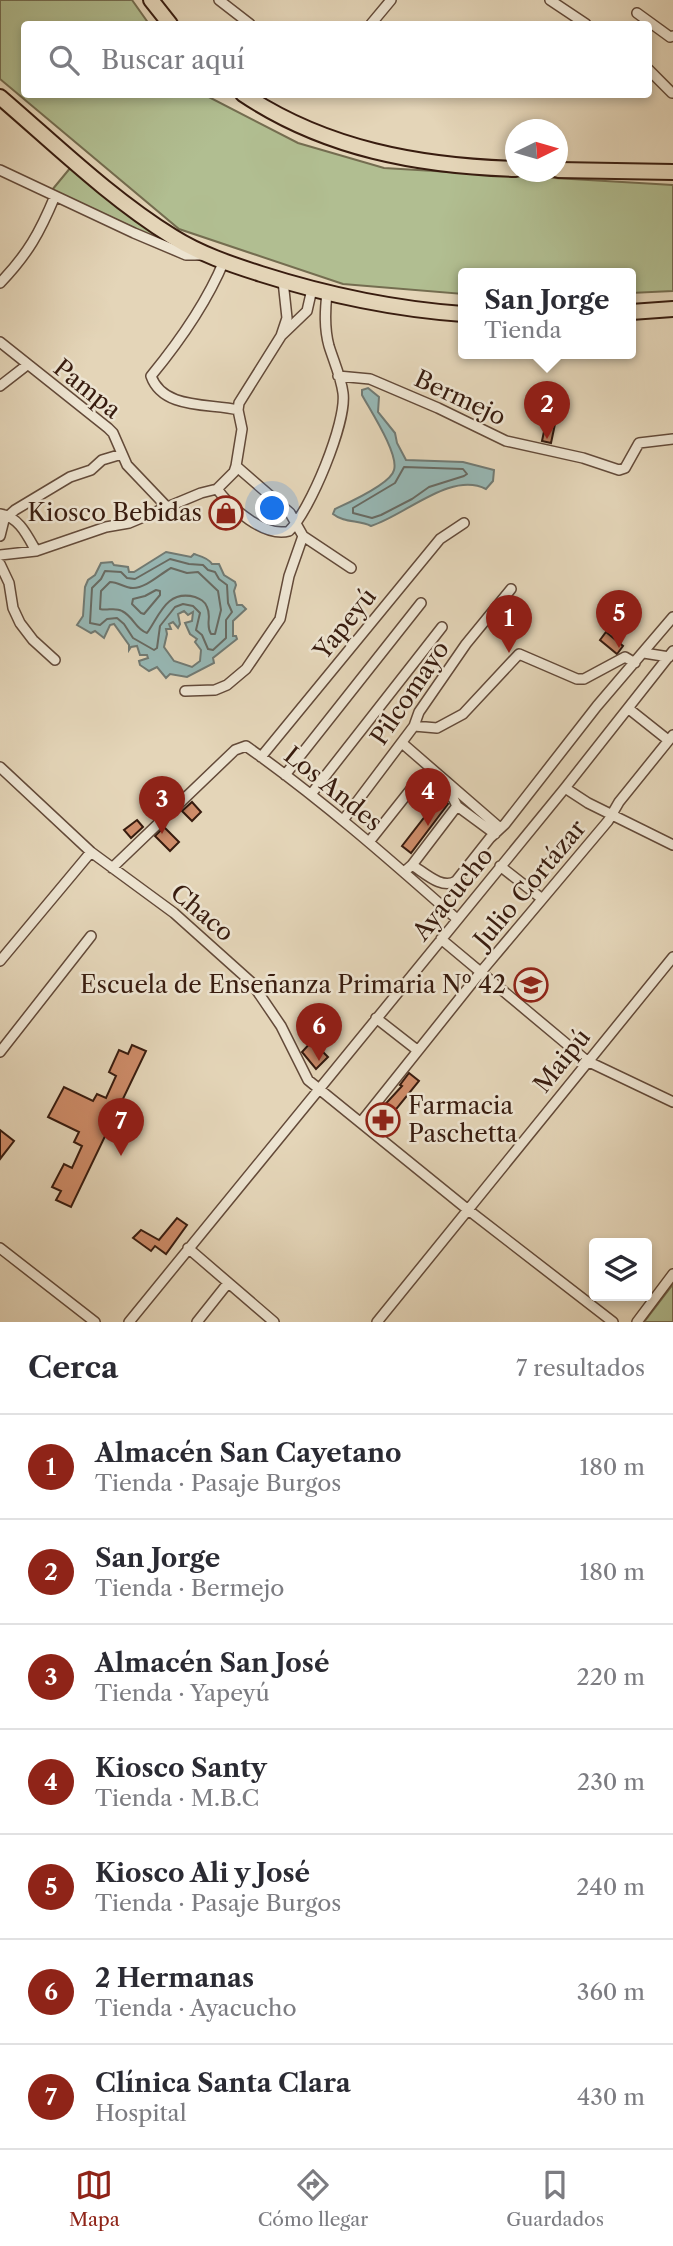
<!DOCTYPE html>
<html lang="es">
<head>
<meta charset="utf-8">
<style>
  :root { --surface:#fff; --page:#f7f7f7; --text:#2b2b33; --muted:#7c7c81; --line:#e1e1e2; --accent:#8f2418 }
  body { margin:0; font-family:"Libre Caslon Text",serif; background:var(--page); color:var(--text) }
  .controls { position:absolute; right:21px; bottom:21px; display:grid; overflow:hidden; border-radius:7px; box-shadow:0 4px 10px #0003 }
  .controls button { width:63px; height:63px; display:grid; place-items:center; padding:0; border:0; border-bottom:2px solid var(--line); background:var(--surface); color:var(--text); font:35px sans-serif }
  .compass { position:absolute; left:505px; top:119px; width:63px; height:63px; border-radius:50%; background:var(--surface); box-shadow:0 4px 10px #0003; rotate:85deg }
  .you { position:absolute; left:273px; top:509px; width:24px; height:24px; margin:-18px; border:5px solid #fff; border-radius:50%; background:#1a73e8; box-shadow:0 0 0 10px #1a73e833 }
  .badge { display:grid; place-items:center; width:46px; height:46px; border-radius:50%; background:var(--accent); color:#fff; font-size:23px; font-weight:700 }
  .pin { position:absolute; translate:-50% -58px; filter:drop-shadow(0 2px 4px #0008) }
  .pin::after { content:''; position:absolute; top:37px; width:24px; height:21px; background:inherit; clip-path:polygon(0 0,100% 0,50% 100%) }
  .popup { position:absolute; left:458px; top:268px; width:178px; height:91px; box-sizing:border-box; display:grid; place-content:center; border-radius:7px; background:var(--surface); filter:drop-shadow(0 2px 5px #0005); font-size:23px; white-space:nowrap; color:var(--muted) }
  .popup b { font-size:26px; color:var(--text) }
  .popup::after { content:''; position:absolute; left:50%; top:100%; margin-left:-14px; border:14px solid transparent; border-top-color:var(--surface) }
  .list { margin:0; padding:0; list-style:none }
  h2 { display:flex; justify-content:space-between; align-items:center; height:91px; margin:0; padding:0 28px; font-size:30px }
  h2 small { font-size:23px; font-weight:400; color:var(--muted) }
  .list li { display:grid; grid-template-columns:46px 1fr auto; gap:21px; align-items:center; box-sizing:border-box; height:105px; padding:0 28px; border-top:2px solid var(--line) }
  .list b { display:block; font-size:26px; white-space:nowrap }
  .list p { margin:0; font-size:23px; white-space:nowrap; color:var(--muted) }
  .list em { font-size:23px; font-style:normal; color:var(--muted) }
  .icon { flex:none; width:38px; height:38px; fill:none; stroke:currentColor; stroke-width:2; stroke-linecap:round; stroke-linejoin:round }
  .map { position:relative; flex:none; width:673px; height:1322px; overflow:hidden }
  .search { position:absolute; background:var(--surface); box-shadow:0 4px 10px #0003; left:21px; right:21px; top:21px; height:77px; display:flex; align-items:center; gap:18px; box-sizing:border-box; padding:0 24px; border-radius:7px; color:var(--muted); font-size:26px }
  .sheet { height:826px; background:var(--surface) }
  nav { display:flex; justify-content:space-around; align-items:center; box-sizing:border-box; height:98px; border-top:2px solid var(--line); background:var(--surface); font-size:19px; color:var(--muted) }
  nav a { display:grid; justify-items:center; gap:4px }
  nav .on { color:var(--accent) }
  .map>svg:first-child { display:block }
</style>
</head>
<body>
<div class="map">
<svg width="673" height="1322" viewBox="0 0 673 1322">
  <rect width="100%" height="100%" fill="#e4d5b8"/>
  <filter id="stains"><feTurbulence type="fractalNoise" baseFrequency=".00286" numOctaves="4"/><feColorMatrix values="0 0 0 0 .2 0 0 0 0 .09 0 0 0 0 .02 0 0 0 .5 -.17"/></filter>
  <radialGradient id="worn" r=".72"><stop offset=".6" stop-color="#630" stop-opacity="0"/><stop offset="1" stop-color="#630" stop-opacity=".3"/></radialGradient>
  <path fill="#b1be91" stroke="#746d50" stroke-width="2" d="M0,0h132l17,24h-125v70l181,1 93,48 86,25 289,17v106l-42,2v-20h-168v21l-120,-10 -164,-55 -179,-150z
    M71,167l106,81 -125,-58z
    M673,1284v38h-29z"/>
  <path fill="#97b8b5" stroke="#717a73" stroke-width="2" fill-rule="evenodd" d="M368,388l11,9 -1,15 17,21 2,10 9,17 57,2 31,8 -1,11 -7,8c-35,-18 -80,26 -115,37 -12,-6 -27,-3 -38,-12l2,-5c13,-6 56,-25 59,-39 5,-16 -24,-60 -32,-75v-5z
    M166,552l25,5 3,-3c6,2 15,4 18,10h7l5,11 11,7 1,3 -2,6 3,14h5l4,4 -13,12v15h3l1,3 -24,19 1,5 -27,14 -17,-3 -4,4 -9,-11 -8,4 -9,-6 -1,-4 9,-3 -1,-3h-7l-3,-9 -6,1 -2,3v-5l-15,-21 -4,1 -6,13 -9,-7 -4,2 -14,-8 6,-9 2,-29 3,-7 7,-5 6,-12 11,-1 2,3 14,2 1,5h5zM184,611l4,4 5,-3 -1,9 -7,2 5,11 7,5 -2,3 6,8 -1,11 -8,6 -18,-6 -10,-14 3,-13 -1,-5h5l-2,-5 4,-2 5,6 2,-4 -2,-10z"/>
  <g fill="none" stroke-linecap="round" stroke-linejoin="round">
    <path stroke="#686a62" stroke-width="2" d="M404,467l59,2 4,5 -3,2 -35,11 -17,12 -31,16 -9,3 -19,-5v-5l42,-25z
      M170,559l19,5 14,1 5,5 7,2 4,7 8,6 1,18 4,9 -6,8v18l-13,12 -5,-1 -6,-14 -6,-5 4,-17 -7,-7 -10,-2 -8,3 -15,19 -3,22 -3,2 -21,-12 -9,-14 -7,-6 -10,1 -7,6 -10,-2 2,-35 9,-9 4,-8 16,1 6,6 8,1z
      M171,568l16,5 11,-1 20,19 3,19 -6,24h-4c-6,-10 1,-17 -4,-27 -2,-6 -7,-8 -12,-10 -29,-8 -36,20 -48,36 -12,-4 -13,-16 -25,-22 -7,-4 -15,0 -22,-2l1,-18 9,-9c9,0 14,6 23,6 13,0 27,-14 38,-20z
      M156,590l4,1v4l-16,19 -3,-1 -9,-9 1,-5 12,-3z"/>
  </g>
  <path fill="#ce8c69" stroke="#381c0f" stroke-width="2" d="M546,422l9,2 -4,19 -9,-2z
    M606,632l17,14 -6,8 -17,-14z
    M172,781l8,11 -10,8 -8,-11z
    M440,797l8,7 -37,49 -9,-7z
    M192,802l9,10 -9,9 -10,-10z
    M137,820l6,7 -12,11 -7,-8z
    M164,827l15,15 -9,9 -15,-15z
    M312,1041l16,16 -12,12 -14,-17z
    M132,1045l14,6 -75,156 -15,-7 5,-9 -9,-4 12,-23 8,4 10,-22 -8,-4 5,-10 -31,-15 16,-30 29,14 4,-7 9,4 10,-22 -7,-4 10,-22 9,4z
    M409,1073l10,8 -30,37 -10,-7 23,-25 -2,-1z
    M0,1130l14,11 -14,18z
    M177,1218l10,7 -21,29 -11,-8 -4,5 -18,-13 8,-8 18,10z"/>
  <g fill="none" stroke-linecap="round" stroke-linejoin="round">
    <defs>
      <path id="street" d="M219,0l31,24
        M550,0l36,24
        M637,13l33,24 3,-1
        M371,24l20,-24
        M648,69l24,24
        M0,170l134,63 52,22h18
        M0,283c28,-29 40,-51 55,-87
        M282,335l25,-24 5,-22
        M0,342l108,86 5,5 14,32 40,42
        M338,376l32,3 68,29 68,33 77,17 36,12 6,-2 14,-25 34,-4
        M0,386l27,-21
        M238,410l1,-7 42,-67 6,-18 -4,-37
        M236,466l54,47 13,23 48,32
        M217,489c14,19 48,49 72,42 21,-20 58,-109 54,-138 -2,-16 -9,-31 -14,-47 -5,-18 -4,-35 -2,-53
        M0,514c19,3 27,21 36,37
        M0,536l4,-16 11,-10 55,-33 21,-7 11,-10 20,-6
        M0,555l36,-4 70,-24 23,-4 72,-30 16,-4 17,-17 2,-6 6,-37 -4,-19c-28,-7 -75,0 -87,-34 28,-34 56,-74 73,-115
        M0,564l9,19 4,25 7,15 13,17 22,20
        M644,653l25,4
        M185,691l30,-1 12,-5 19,-16 34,-50 9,-43 14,-40
        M629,709l39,31
        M414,726l23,2 26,-14 56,-60 58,25h7l41,-22 10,6
        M402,743l98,85
        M261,757l179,-218 24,-16
        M0,767l91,85 83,61 77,69 30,44 27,54 159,129 146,113
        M285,775l136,-172
        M565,788l23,15 85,42
        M312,793l130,-166
        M344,819l70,-93 5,-14 47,-68 45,-55
        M369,842l50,-63 9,-1 25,20 4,8 38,28
        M412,865l45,-59
        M500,866l41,32
        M112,868l123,-118 11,-4c75,53 142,112 211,173
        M404,872l8,-7c13,8 30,25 44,16l34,-43 15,-14 92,-118 76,-89
        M441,939l146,122 86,41
        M0,961l91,-109
        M376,1018l41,32
        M0,1052l91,-116
        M361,1122l119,-149 128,-152 11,-19 54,-67
        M0,1248l95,74
        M188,1248l86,74
        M129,1322l436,-534 108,-137
        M197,1322l31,-39
        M377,1322l296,-365
        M637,1322l36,-48"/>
      <path id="primary" d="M151,0l19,24
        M243,94c82,55 176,72 273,75
        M0,97c56,48 110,101 173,140 27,17 57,27 88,37 66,21 132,35 202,40
        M558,170l115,2
        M631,312l42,-3"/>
    </defs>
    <use href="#street" stroke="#634a39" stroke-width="12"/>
    <use href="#primary" stroke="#381c0f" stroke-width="18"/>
    <use href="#street" stroke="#ede4d1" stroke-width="9"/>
    <use href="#primary" stroke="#e4d5b8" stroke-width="14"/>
  </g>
  <defs>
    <symbol id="shop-ring" viewBox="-11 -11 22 22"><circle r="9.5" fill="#ede4d1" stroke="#8f2418" stroke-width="1.5"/><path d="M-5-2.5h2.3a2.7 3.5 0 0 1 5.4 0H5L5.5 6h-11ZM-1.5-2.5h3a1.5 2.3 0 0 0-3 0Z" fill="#8f2418"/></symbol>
    <symbol id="school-ring" viewBox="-11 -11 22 22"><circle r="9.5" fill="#ede4d1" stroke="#8f2418" stroke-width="1.5"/><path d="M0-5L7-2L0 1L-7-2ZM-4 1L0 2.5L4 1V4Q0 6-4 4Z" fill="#8f2418"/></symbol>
    <symbol id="pharmacy-ring" viewBox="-11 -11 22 22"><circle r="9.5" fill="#ede4d1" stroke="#8f2418" stroke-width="1.5"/><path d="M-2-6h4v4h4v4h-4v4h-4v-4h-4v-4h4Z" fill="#8f2418"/></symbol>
  </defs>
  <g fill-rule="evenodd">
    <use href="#shop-ring" x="207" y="494" width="38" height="38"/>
    <use href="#school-ring" x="512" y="966" width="38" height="38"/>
    <use href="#pharmacy-ring" x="364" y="1101" width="38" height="38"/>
  </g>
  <g text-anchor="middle" stroke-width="5" stroke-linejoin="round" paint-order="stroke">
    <g font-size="24" fill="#381c0f" stroke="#ede4d1">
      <text transform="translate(87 389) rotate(39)" y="8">Pampa</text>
      <text transform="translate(460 398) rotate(25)" y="8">Bermejo</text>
      <text transform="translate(345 624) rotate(-51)" y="8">Yapeyú</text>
      <text transform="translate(410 693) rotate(-56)" y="8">Pilcomayo</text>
      <text transform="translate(333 789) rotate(39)" y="8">Los Andes</text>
      <text transform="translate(530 884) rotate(-50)" y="8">Julio Cortázar</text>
      <text transform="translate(453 894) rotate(-51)" y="8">Ayacucho</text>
      <text transform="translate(202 913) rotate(40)" y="8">Chaco</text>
      <text transform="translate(562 1061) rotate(-51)" y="8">Maipú</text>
    </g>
    <g font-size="24" fill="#381c0f" stroke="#ede4d1" text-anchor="end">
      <text x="202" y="521">Kiosco Bebidas</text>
      <text x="506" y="993">Escuela de Enseñanza Primaria Nº 42</text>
      <text x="408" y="1114" text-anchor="start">Farmacia<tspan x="408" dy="28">Paschetta</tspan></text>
    </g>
  </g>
  <rect width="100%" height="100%" filter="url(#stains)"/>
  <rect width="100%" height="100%" fill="url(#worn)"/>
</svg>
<div class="controls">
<button><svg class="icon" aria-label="layers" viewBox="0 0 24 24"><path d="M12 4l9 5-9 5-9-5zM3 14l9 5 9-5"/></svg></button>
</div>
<svg class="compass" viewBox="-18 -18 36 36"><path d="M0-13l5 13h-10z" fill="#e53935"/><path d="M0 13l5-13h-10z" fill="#7c7c81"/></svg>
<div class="you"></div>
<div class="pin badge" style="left:509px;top:653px">1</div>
<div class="pin badge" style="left:547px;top:439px">2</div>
<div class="popup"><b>San Jorge</b>Tienda</div>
<div class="pin badge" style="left:162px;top:834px">3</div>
<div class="pin badge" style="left:428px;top:826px">4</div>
<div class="pin badge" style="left:619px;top:648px">5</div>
<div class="pin badge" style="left:319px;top:1061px">6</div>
<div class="pin badge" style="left:121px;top:1156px">7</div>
<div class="search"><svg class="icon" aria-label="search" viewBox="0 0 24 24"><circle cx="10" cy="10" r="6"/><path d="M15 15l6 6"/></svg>Buscar aquí</div>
</div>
<section class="sheet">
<h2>Cerca<small>7 resultados</small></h2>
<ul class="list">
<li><span class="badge">1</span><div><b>Almacén San Cayetano</b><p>Tienda · Pasaje Burgos</p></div><em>180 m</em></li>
<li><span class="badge">2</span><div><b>San Jorge</b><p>Tienda · Bermejo</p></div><em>180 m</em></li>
<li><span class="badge">3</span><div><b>Almacén San José</b><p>Tienda · Yapeyú</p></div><em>220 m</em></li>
<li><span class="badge">4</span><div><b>Kiosco Santy</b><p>Tienda · M.B.C</p></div><em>230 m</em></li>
<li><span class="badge">5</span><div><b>Kiosco Ali y José</b><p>Tienda · Pasaje Burgos</p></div><em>240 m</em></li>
<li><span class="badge">6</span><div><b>2 Hermanas</b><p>Tienda · Ayacucho</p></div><em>360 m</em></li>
<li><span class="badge">7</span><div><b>Clínica Santa Clara</b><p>Hospital</p></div><em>430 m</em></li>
</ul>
</section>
<nav>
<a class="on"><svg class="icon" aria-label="map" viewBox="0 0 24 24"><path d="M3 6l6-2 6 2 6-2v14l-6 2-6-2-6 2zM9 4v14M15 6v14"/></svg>Mapa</a>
<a><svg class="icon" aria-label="directions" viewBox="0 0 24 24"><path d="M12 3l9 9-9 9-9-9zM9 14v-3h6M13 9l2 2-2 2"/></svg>Cómo llegar</a>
<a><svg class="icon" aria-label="saved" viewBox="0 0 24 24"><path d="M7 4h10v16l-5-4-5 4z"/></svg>Guardados</a>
</nav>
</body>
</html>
